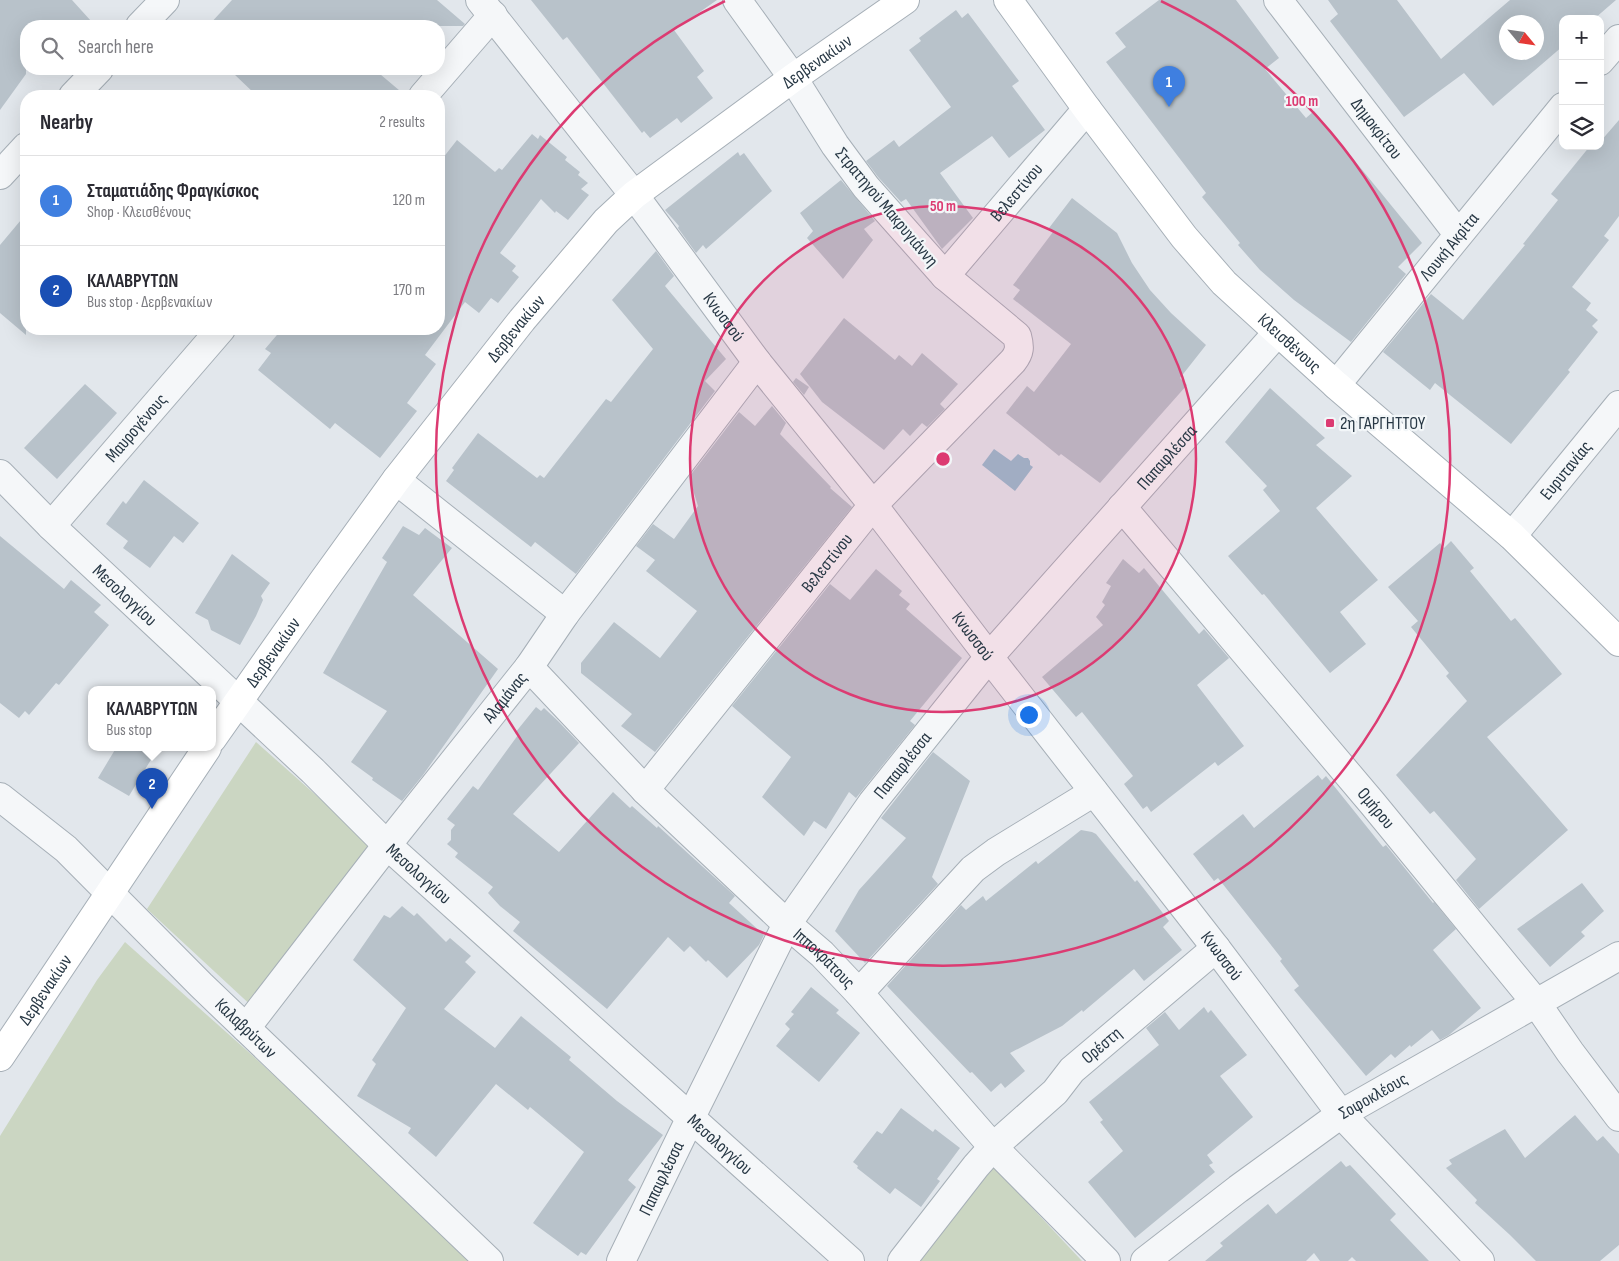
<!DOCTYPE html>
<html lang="en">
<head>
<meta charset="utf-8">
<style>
  :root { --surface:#fff; --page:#f7f7f7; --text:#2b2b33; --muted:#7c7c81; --line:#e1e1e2; --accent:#db2777 }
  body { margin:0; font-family:"Sofia Sans Condensed",sans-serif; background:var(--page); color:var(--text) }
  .controls { position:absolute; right:15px; top:15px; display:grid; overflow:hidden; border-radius:10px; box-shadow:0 5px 20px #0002 }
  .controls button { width:45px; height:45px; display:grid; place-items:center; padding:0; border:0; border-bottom:1px solid var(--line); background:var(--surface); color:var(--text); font:25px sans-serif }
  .compass { position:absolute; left:1499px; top:15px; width:45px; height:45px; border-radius:50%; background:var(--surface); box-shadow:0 5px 20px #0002; rotate:119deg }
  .you { position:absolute; left:1028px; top:714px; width:18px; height:18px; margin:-12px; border:4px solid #fff; border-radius:50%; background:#1a73e8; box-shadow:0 0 0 8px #1a73e833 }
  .badge { display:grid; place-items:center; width:32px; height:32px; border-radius:50%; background:var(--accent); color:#fff; font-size:16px; font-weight:700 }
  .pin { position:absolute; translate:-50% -41px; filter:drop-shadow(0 1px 2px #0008) }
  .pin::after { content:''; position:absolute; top:26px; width:18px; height:15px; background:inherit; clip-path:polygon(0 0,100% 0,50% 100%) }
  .popup { position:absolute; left:88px; top:686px; width:128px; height:65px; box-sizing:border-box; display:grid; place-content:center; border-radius:10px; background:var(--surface); filter:drop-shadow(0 1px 4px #0005); font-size:16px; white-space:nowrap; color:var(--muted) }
  .popup b { font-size:19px; color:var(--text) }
  .popup::after { content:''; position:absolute; left:50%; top:100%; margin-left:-10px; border:10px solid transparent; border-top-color:var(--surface) }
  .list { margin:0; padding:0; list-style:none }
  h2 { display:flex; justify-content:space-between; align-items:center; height:65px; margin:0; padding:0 20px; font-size:21px }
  h2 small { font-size:16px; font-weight:400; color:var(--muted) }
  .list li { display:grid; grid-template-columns:32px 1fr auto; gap:15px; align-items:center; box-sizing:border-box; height:90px; padding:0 20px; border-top:1px solid var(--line) }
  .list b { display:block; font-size:19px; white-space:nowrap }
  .list p { margin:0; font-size:16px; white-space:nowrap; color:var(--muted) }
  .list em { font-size:16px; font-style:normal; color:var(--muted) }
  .icon { flex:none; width:28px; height:28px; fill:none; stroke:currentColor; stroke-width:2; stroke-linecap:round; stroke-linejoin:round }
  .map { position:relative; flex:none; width:1619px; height:1261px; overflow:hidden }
  .search { position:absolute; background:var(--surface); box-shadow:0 5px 20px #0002; left:20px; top:20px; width:425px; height:55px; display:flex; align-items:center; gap:12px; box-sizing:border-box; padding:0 18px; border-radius:20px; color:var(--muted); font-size:19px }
  .panel { position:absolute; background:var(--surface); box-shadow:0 5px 20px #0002; left:20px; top:90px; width:425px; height:245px; border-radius:20px }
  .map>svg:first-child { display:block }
</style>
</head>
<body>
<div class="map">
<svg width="1619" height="1261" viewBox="0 0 1619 1261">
  <rect width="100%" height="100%" fill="#e2e7ec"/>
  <path fill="#cbd6c2" d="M256,742l123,109 -123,159 -109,-101z
    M125,942l128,114 223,205h-476v-125l97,-156z
    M993,1166l89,95h-165z"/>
  <path fill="#99bdcf" d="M994,449l17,12 7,-7 6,4h4l2,3v4l3,2 -18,24 -33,-26z"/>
  <path fill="#b8c2ca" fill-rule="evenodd" d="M0,0h72l19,21 -5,5h-60v48l-26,36z
    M232,0h205l28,24 -2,2h-255z
    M531,0h186l-43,30 30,41 -7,6 16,21 -32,25 -4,-5 -27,20 -6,-7 -2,2 -75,-96 -4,3z
    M1159,0h77l43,58 -14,11 41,49 8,-7 108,132 -24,24 8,7 -55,68 -57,-42 -34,-30 -22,-25 2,-2 -38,-46 4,-4 -100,-131 20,-15 -11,-14z
    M1328,0h69l44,59 69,-59h106l-22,19h-31v27l-70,60 -29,-33 -60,44 -74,-96 8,-7zM1506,22h30v30h-30z
    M956,10l6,8 6,-5 51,68 -7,5 33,44 -36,28 -17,-22 -52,37 33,45 -31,31 -36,-50 -5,3 -23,-25 -12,-16 28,-21 5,7 52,-40 -42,-57 12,-9 -2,-3z
    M239,69h135l32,27h-149l-23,-22z
    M1619,120v96l-15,20 5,4 -37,47 19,16 -5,7 12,10 -6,6 6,6 -30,38 2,2 -59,72 -76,-61 -5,7 -47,-38 48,-58 32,26 62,-75 -2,-1 35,-44 -7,-6 39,-48h10v-4z
    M532,134l6,5 2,-4 27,22 -2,3 15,12 -2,3 10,8 -7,6 8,6 -21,25 -12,-9 -1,2 -14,-14 -41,54 16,13 -4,5 7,6 -21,26 -7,-5 -12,15 -14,-11 -40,53 11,9 -29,39 10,8 -37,47 -45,-35 -5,6 -72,-59 13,-17 -6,-4 17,-20h157v-166l18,-23 38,32 4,-4 3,2z
    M738,152l2,4 4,-3 28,38 -66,58 -3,-4 -7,8 -18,-25 1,-2 -14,-16z
    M841,180l34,41 -11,8 9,11 -30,39 -36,-41 6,-7 -13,-18z
    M1072,198l45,35 15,30 18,27 21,23 35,32 -26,33 7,7 -87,98 -39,-29 -2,2 -53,-43 21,-27 7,6 37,-48 -58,-45 7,-9 -7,-5 40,-53 -4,-4z
    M26,214v121l-26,-22v-68z
    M656,251l18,25 -9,10 61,73 -21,22 10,10 -139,183 -41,-32 -4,5 -85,-66 8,-11 -2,-2 26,-35 59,45 3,-3 4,3 62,-79 5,3 42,-53 -41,-49z
    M844,318l51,42 4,-5 13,11 10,-13 36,31 -18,20 5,5 -18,18 -5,-4 -12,13 -7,-7 -19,21 -62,-48 -22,-28z
    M796,378l13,9 -5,8 -11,-13z
    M85,384l32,29 -60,66 -33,-31z
    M1270,388l55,50 -9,7 36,31 -36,32 62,72 -38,32 26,32 -36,29 -66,-79 -2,1 -34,-39 52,-45 -17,-21 4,-4 -42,-44z
    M772,406l14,17 -6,11 51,53 -1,1 22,19 -197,245 -34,-26 11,-12 -51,-41v-10l33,-41 46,36 37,-47 -51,-40 9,-11 -19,-14 17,-22 21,15 24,-33 -9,-29 50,-65 16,14z
    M144,480l55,43 -16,20 -9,-7 -24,32 -27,-20 5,-7 -22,-17 17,-23 3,3z
    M403,526l16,9 6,-7 27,20 -39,47 85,74 -75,106 -21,26 -30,-21 1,-2 -22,-16 36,-51 -64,-38 64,-111 -5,-4z
    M0,536l64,53 7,-9 30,25 -7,7 15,13 -50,60 -3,-2 -27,32 -4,-4 -6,7 -19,-15z
    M1451,541l23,27 -4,3 41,50 4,-3 47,56 -75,63 81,93 -89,79 -23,-29 20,-21 -42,-48 -4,3 -34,-39 71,-74 -21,-25 3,-3 -38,-46 7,-6 -30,-34 52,-44 4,5z
    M232,554l38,29 -9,13 2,4 -7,16 -16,29 -29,-15 -3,-10 -13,-7z
    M1123,559l16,14 5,-5 55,66 5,-5 25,29 -32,27 47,61 -26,20 -3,-4 -64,50 -4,-6 -4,3 -19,-25 9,-8 -51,-64 -6,5 -34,-40 61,-52 -7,-8 9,-12 -3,-3 9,-16 -5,-3z
    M876,569l26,22 -3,4 11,9 -4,5 56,49 -52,63 5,4 -59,73 -7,-6 -23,37 -12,-8 -10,15 -42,-39 29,-40 -59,-51 98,-122 20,16z
    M536,707l5,4 3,-3 14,13 21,22 -66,71 46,38 54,-60 17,16 2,-2 25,22 1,-2 77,70 -6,7 35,32 -5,10 -32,33 -19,-18 -2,2 -16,-16 -6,6 -16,-15 -61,72 -94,-78 7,-9 -20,-16 -12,-13 5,-6 -38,-30 3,-4 -11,-9 4,-4v-10l4,-5 -8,-6 26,-33 5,4 40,-55 -3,-2z
    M116,748h42l-29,48 -31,-18z
    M933,752l37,29 -38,96 6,7 -73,79 -30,-32 24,-41 47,-52 -25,-20z
    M1318,775l4,5 4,-4 57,71 3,-2 47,58 1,-1 22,27 -23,21 48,58 -32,27 -9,5 -8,-10 -21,17 -1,-2 -15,13 -4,-4 -25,22 -72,-86 5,-4 -19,-25 2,-2 -64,-81 -4,3 -21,-27 50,-40 11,14z
    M1081,830l11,2 4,2 39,48 2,-2 32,41 -6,6 19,23 -38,31 -10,-12 -51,43 -1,-2 -20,16 -52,27 15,18 -20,17 -4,-5 -10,9 -19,-20 -2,1 -83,-87 74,-81 5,5 17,-14 3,5 50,-40 2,3z
    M1582,883l22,28 -23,21 4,4 -35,31 -33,-38z
    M402,906l12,10 3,-3 29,29 4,-4 21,18 -6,6 11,10 -32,37 51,39 26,-32 50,41 -2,3 48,41 46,34 -35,45 8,7 -50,68 -5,-3 -3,4 -45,-33 51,-71 -54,-45 -2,3 -32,-26 -60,73 -28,-24 3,-5 -54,-32 19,-32 -4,-4 34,-52 -53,-48 31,-45 6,3z
    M811,987l28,23 -3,3 24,20 -41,49 -43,-36 14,-17 -5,-5 9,-10 -3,-2z
    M1204,1007l4,6 3,-3 36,45 -27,21 33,41 -46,38 6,8 -4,2 6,7 -80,66 -47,-56 35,-31 -23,-29 3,-2 -14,-18 70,-57 -13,-17 19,-16 14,18z
    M901,1108l32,24 2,-3 25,19 -23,31 3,2 -19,26 -26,-19 -5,6 -33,-26 1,-2 -5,-4 24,-31 5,3z
    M1575,1115l22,26 6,-5 16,18v91l-19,16h-64l-26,-26 -35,-32 2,-3 -31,-32 6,-4 -3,-4 56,-31 20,29z
    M1341,1161l5,6 4,-2 46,49 -6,6 39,41h-73l-4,-4 -4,4h-28l-6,-8 -8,8h-101l18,-15 -3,-3 48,-39 8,10z"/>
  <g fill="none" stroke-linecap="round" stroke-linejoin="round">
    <defs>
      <g id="street">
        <path id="s1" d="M480,0l154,195 123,167 116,143 116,152 227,291 125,166 139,147"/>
        <path id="s2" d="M1278,0l180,234"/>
        <path d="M140,26l25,-26"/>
        <path d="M1600,61l19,-22"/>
        <path d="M73,96l26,-27"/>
        <path d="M423,96l70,-81"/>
        <path d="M0,175l26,-28"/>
        <path id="s3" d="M945,276l142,-167"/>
        <path id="s4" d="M1336,385l227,-278"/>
        <path id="s5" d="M0,474l51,52 262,245 74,74 463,416"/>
        <path d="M396,480l169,134"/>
        <path id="s6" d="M1122,507l251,297 164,200 33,48 49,65"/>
        <path id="s7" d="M51,526l170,-197"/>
        <path id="s8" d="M1512,536l107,-131"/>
        <path id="s9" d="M529,667l116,123 142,134 35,30 37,39 134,154 113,114"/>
        <path id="s10" d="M645,790l228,-285 140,-144c7,-9 7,-14 4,-25l-72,-60 -79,-89 -31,-42 -42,-67 -56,-78"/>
        <path id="s11" d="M0,797l66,52 135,136 288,276"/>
        <path d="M859,993l114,-124 23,-17 98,-60"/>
        <path id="s12" d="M246,1028l141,-183 142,-178 36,-53 192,-252"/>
        <path id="s13" d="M621,1261l69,-142 97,-195 85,-121 117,-146 288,-324"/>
        <path id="s14" d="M902,1261l74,-95 17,-19 62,-55 17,-22 144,-122"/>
        <path id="s15" d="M1145,1261l93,-72 103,-75 278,-158"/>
      </g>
      <g id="secondary">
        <path id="s16" d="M1008,0l79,109 97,128 40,46 112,102 176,151 107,106"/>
        <path id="s17" d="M212,739l111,-158 73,-101 126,-160 84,-99 28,-26 159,-117 112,-78"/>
        <path id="s18" d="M0,1057l207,-309"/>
      </g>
    </defs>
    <use href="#street" stroke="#a6afb7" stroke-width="30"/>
    <use href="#secondary" stroke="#a6afb7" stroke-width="30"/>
    <use href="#street" stroke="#f5f7f9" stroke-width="28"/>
    <use href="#secondary" stroke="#fff" stroke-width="28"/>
  </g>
  <circle cx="943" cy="459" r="253" fill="#dc3b72" fill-opacity=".12"/>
  <g fill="none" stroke="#dc3b72" stroke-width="2.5">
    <circle cx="943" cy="459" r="253"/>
    <path d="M1161 1A507 507 0 1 1 725 1"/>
  </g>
  <rect fill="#dc3b72" stroke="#f2f6f8" stroke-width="2" x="1325" y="418" width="10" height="10" rx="2.5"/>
  <g text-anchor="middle" stroke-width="4.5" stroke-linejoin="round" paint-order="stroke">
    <g font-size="18" fill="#283845" stroke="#f2f6f8">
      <text dy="6" stroke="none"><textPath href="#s17" startOffset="916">Δερβενακίων</textPath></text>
      <text dy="6" stroke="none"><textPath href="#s2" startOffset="162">Δημοκρίτου</textPath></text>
      <text dy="6" stroke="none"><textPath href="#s3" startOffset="110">Βελεστίνου</textPath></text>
      <text transform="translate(887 207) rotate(50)" y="6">Στρατηγού Μακρυγιάννη</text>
      <text dy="6" stroke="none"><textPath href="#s4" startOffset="179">Λουκή Ακρίτα</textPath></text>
      <text dy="6" stroke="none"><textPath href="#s1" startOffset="400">Κνωσσού</textPath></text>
      <text dy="6" stroke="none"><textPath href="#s17" startOffset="511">Δερβενακίων</textPath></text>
      <text dy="6" stroke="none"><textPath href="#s16" startOffset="445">Κλεισθένους</textPath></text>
      <text dy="6" stroke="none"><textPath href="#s7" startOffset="130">Μαυρογένους</textPath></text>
      <text dy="6" stroke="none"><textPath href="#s13" startOffset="978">Παπαφλέσσα</textPath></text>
      <text dy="6" stroke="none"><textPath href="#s8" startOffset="85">Ευρυτανίας</textPath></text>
      <text dy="6" stroke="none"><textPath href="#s10" startOffset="291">Βελεστίνου</textPath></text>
      <text dy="6" stroke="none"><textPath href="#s5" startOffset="174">Μεσολογγίου</textPath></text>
      <text dy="6" stroke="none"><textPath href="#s1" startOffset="805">Κνωσσού</textPath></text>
      <text dy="6" stroke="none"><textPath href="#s17" startOffset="106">Δερβενακίων</textPath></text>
      <text dy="6" stroke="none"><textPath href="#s12" startOffset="420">Αλαμάνας</textPath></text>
      <text dy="6" stroke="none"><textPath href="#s13" startOffset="572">Παπαφλέσσα</textPath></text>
      <text dy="6" stroke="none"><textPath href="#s6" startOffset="394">Ομήρου</textPath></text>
      <text dy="6" stroke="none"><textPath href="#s5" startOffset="579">Μεσολογγίου</textPath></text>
      <text dy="6" stroke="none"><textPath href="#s1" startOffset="1210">Κνωσσού</textPath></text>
      <text dy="6" stroke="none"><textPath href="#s9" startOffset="415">Ιπποκράτους</textPath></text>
      <text dy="6" stroke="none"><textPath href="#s18" startOffset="81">Δερβενακίων</textPath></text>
      <text dy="6" stroke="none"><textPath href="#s11" startOffset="338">Καλαβρύτων</textPath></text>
      <text dy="6" stroke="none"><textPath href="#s14" startOffset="295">Ορέστη</textPath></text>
      <text dy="6" stroke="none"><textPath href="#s15" startOffset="282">Σοφοκλέους</textPath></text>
      <text dy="6" stroke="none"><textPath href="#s5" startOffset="984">Μεσολογγίου</textPath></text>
      <text dy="6" stroke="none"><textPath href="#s13" startOffset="92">Παπαφλέσσα</textPath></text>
    </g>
    <g font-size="18" fill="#283845" stroke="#f2f6f8" text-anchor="start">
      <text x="1340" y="429">2η ΓΑΡΓΗΤΤΟΥ</text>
    </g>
  </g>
  <circle cx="943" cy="459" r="8" fill="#dc3b72" stroke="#f2f6f8" stroke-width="2.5"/>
  <g font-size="15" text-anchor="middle" font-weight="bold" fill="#dc3b72" stroke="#f2f6f8" stroke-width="4.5" stroke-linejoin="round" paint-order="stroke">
    <text x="1302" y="106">100 m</text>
    <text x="943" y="211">50 m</text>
  </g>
</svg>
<div class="controls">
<button>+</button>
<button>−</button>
<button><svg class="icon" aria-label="layers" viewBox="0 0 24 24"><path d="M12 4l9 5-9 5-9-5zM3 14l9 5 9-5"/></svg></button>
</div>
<svg class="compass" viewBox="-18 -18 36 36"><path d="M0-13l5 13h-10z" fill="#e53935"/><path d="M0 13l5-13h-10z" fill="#7c7c81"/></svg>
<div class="you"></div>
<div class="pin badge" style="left:1169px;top:107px;background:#3f7fe0">1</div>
<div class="pin badge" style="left:152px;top:809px;background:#1a4fb4">2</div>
<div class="popup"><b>ΚΑΛΑΒΡΥΤΩΝ</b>Bus stop</div>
<div class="search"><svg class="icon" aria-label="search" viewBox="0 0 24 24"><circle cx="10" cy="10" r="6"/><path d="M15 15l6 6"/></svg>Search here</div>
<section class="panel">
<h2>Nearby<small>2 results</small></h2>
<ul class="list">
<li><span class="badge" style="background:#3f7fe0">1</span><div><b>Σταματιάδης Φραγκίσκος</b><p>Shop · Κλεισθένους</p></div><em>120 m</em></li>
<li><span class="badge" style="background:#1a4fb4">2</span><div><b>ΚΑΛΑΒΡΥΤΩΝ</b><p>Bus stop · Δερβενακίων</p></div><em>170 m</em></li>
</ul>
</section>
</div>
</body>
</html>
